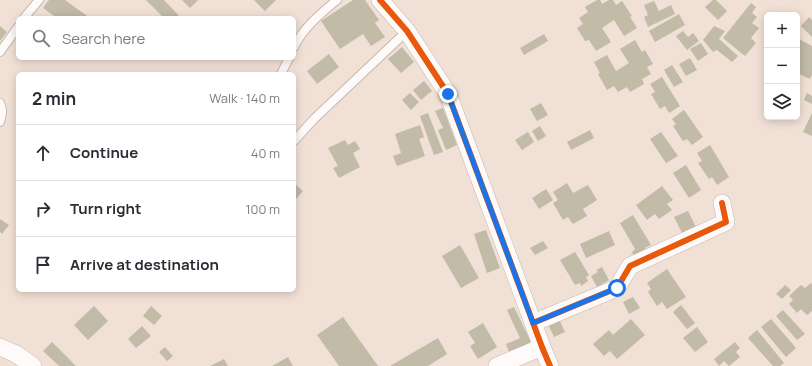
<!DOCTYPE html>
<html lang="en">
<head>
<meta charset="utf-8">
<style>
  :root { --surface:#fff; --page:#f7f7f7; --text:#2b2b33; --muted:#7c7c81; --line:#e1e1e2 }
  body { margin:0; font-family:Manrope,sans-serif; background:var(--page); color:var(--text) }
  .controls { position:absolute; right:12px; top:12px; display:grid; overflow:hidden; border-radius:6px; box-shadow:0 2px 10px #0003 }
  .controls button { width:36px; height:36px; display:grid; place-items:center; padding:0; border:0; border-bottom:1px solid var(--line); background:var(--surface); color:var(--text); font:20px sans-serif }
  .stop { position:absolute; width:12px; height:12px; margin:-9px; border:3px solid #1a73e8; border-radius:50%; background:#fff }
  .stop.end { background:#1a73e8; border-color:#fff; box-shadow:0 1px 4px #0008 }
  .list { margin:0; padding:0; list-style:none }
  h2 { display:flex; justify-content:space-between; align-items:center; height:52px; margin:0; padding:0 16px; font-size:17px }
  h2 small { font-size:13px; font-weight:400; color:var(--muted) }
  .list li { display:grid; grid-template-columns:26px 1fr auto; gap:12px; align-items:center; box-sizing:border-box; height:56px; padding:0 16px; border-top:1px solid var(--line) }
  .list b { display:block; font-size:15px; white-space:nowrap }
  .list em { font-size:13px; font-style:normal; color:var(--muted) }
  .icon { flex:none; width:22px; height:22px; fill:none; stroke:currentColor; stroke-width:2; stroke-linecap:round; stroke-linejoin:round }
  .map { position:relative; flex:none; width:812px; height:366px; overflow:hidden }
  .search { position:absolute; background:var(--surface); box-shadow:0 2px 10px #0003; left:16px; top:16px; width:280px; height:44px; display:flex; align-items:center; gap:10px; box-sizing:border-box; padding:0 14px; border-radius:6px; color:var(--muted); font-size:15px }
  .panel { position:absolute; background:var(--surface); box-shadow:0 2px 10px #0003; left:16px; top:72px; width:280px; height:220px; border-radius:6px }
  .map>svg:first-child { display:block }
</style>
</head>
<body>
<div class="map">
<svg width="812" height="366" viewBox="0 0 812 366">
  <rect width="100%" height="100%" fill="#f1e0d5"/>
  <path fill="#c1bba8" d="M49,0h16l25,18h-33l-14,-10z
    M146,0h18l17,18h-17z
    M182,0h16l-8,8z
    M254,0h22l-11,11z
    M353,0h12l14,20 -4,3 10,14 -14,9 -8,-12 -23,15 -19,-28z
    M597,0h3l2,4 7,-4h4l3,5 6,-4 10,15 -2,1 7,11 -13,8 -10,-16 -12,8 9,14 -15,9 -7,-11 -4,1 -8,-13 6,-4 -4,-6 9,-6 -3,-5z
    M713,0h3l11,11 -9,9 -13,-13z
    M654,1l5,10 12,-6 4,9 -27,13 -4,-10 4,-2 -4,-10z
    M751,3l5,4 -4,6 5,4 -5,6 7,5 -8,10 5,5 -11,13 -22,-18z
    M679,14l6,11 -30,17 -6,-11z
    M809,17l3,3v17l-11,-11z
    M0,26l7,6 -7,9z
    M714,26l11,5 -6,8 19,17 -6,6 -15,-12 -4,2 -10,-12z
    M683,31l5,6 5,-4 6,8 -12,9 -11,-14z
    M544,34l4,7 -24,14 -4,-7z
    M797,38l15,8v29l-2,4 -13,-6 2,-6 -2,-1z
    M635,40l7,12 3,-2 8,14 -6,3 4,7 -9,5 2,5 -14,8 -3,-5 -9,5 -4,-6 -7,4 -9,-16 2,-1 -6,-11 13,-7 9,16 13,-8 -9,-14z
    M701,43l7,11 -10,7 -8,-12z
    M402,47l12,15 -13,11 -13,-14z
    M329,54l10,13 -22,17 -10,-13z
    M690,58l7,12 -11,6 -7,-12z
    M672,65l11,17 -9,5 -10,-17z
    M662,77l18,29 -11,7 -4,-7 -5,3 -9,-15 4,-2 -5,-8z
    M424,81l8,10 -11,9 -8,-10z
    M410,93l9,9 -8,8 -9,-10z
    M807,93l5,3v8l-8,-4z
    M541,103l7,12 -11,6 -7,-12z
    M443,108l14,37 -11,5 -8,-20 5,-2 -8,-17z
    M684,110l19,27 -11,8 -5,-6 -4,2 -10,-15 3,-2 -4,-5z
    M428,113l15,39 -9,3 -14,-39z
    M812,113v23l-9,-4z
    M420,125l4,12 -5,2 6,17 -28,10 -4,-10 8,-3 -6,-19z
    M540,126l6,10 -8,5 -6,-10z
    M590,130l4,8 -23,12 -4,-8z
    M528,132l6,10 -12,8 -7,-10z
    M661,132l17,24 -12,7 -16,-24z
    M345,140l3,5 7,-4 5,8 -7,4 7,14 -21,11 -6,-10 5,-2 -10,-18z
    M710,145l19,32 -12,8 -5,-8 -3,2 -11,-16 4,-2 -5,-8z
    M686,165l15,25 -12,8 -16,-25z
    M294,183l9,8 -7,8 -2,-2z
    M567,183l6,10 15,-8 9,15 -14,9 4,7 -14,8 -5,-7 -5,3 -10,-17 5,-3 -5,-8z
    M662,186l11,14 -6,4 5,6 -13,9 -4,-5 -8,6 -11,-15z
    M546,189l7,11 -14,9 -7,-11z
    M688,211l9,18 -14,6 -9,-18z
    M633,215l18,30 -6,3 3,5 -12,7 -4,-8 3,-3 -15,-26z
    M0,219l9,6 -7,9 -2,-2z
    M486,230l14,38 -13,5 -13,-39z
    M609,231l6,14 -29,13 -6,-14z
    M543,241l5,7 -13,7 -5,-7z
    M460,245l19,33 -18,10 -19,-32z
    M575,252l14,23 -3,2 2,4 -7,5 -1,-3 -5,2 -15,-25z
    M602,267l7,13 -12,7 -6,-11 7,-4 -2,-2z
    M667,269l19,28 -19,12 -5,-7 -5,4 -9,-14 3,-3 -4,-6z
    M811,283l1,2v26l-5,4 -6,-6 -4,4 -8,-9 4,-4 -4,-4 12,-11 4,3z
    M785,285l6,5 -9,9 -6,-5z
    M633,297l7,11 -11,6 -6,-12z
    M681,305l14,18 -8,6 -14,-17z
    M94,306l14,15 -20,19 -14,-15z
    M151,306l11,10 -8,9 -11,-9z
    M514,307l17,35 -22,10 -3,-8 14,-6 -13,-28z
    M783,310l22,24 -8,6 -21,-24z
    M343,317l35,49h-39l-22,-31z
    M559,319l6,13 -11,5 -6,-13z
    M631,319l14,16 -28,24 -7,-8 -6,5 -11,-12 16,-14 4,5z
    M771,319l25,29 -10,9 -25,-30z
    M483,323l14,24 -19,12 -8,-13 5,-3 -7,-11z
    M142,326l9,10 -15,12 -8,-9z
    M697,327l11,15 -13,10 -12,-14z
    M757,330l27,33 -4,3h-7l-25,-28z
    M438,338l9,16 -19,12h-38z
    M52,342l24,24h-17l-16,-15z
    M735,342l5,6 -4,4 4,5 -11,9 -5,-5 -5,5 -5,-7z
    M165,347l8,9 -6,5 -8,-9z
    M288,357l5,9h-21z
    M224,359l4,7h-18z"/>
  <g fill="none" stroke-linecap="round" stroke-linejoin="round">
    <defs>
      <path id="lane" d="M24,18l15,-18
        M294,47c9,-19 26,-33 43,-47
        M0,52l18,-25
        M281,74l8,-16
        M0,103c3,5 2,13 0,19
        M294,141l20,-22 93,-88"/>
      <path id="street" d="M380,0l27,31 41,63 94,253 8,19
        M533,323l84,-35 13,-22 96,-44 -4,-19
        M0,347l16,7 17,12
        M497,366l45,-19"/>
    </defs>
    <use href="#lane" stroke="#c7b8ae" stroke-width="10"/>
    <use href="#street" stroke="#c7b8ae" stroke-width="18"/>
    <use href="#lane" stroke="#fdfaf9" stroke-width="8"/>
    <use href="#street" stroke="#fdfaf9" stroke-width="17"/>
    <defs>
      <path id="cycleway" d="M380,0l27,31 41,63 94,253 8,19
        M533,323l84,-35 13,-22 96,-44 -4,-19"/>
    </defs>
    <use href="#cycleway" stroke="#fff" stroke-width="8"/>
    <use href="#cycleway" stroke="#e8590c" stroke-width="6"/>
  </g>
  <g fill="none" stroke-linecap="round" stroke-linejoin="round">
    <path stroke="#1a73e8" stroke-width="5" d="M448,94l85,229 84,-35"/>
  </g>
</svg>
<div class="controls">
<button>+</button>
<button>−</button>
<button><svg class="icon" aria-label="layers" viewBox="0 0 24 24"><path d="M12 4l9 5-9 5-9-5zM3 14l9 5 9-5"/></svg></button>
</div>
<div class="stop" style="left:617px;top:288px"></div>
<div class="stop end" style="left:448px;top:94px"></div>
<div class="search"><svg class="icon" aria-label="search" viewBox="0 0 24 24"><circle cx="10" cy="10" r="6"/><path d="M15 15l6 6"/></svg>Search here</div>
<section class="panel">
<h2>2 min<small>Walk · 140 m</small></h2>
<ul class="list">
<li><svg class="icon" aria-label="ahead" viewBox="0 0 24 24"><path d="M12 20V5M6 11l6-6 6 6"/></svg><div><b>Continue</b></div><em>40 m</em></li>
<li><svg class="icon" aria-label="right" viewBox="0 0 24 24"><path d="M7 20v-9h11M14 6l5 5-5 5"/></svg><div><b>Turn right</b></div><em>100 m</em></li>
<li><svg class="icon" aria-label="arrive" viewBox="0 0 24 24"><path d="M6 21V4h12l-3 4 3 4H6"/></svg><div><b>Arrive at destination</b></div></li>
</ul>
</section>
</div>
</body>
</html>
